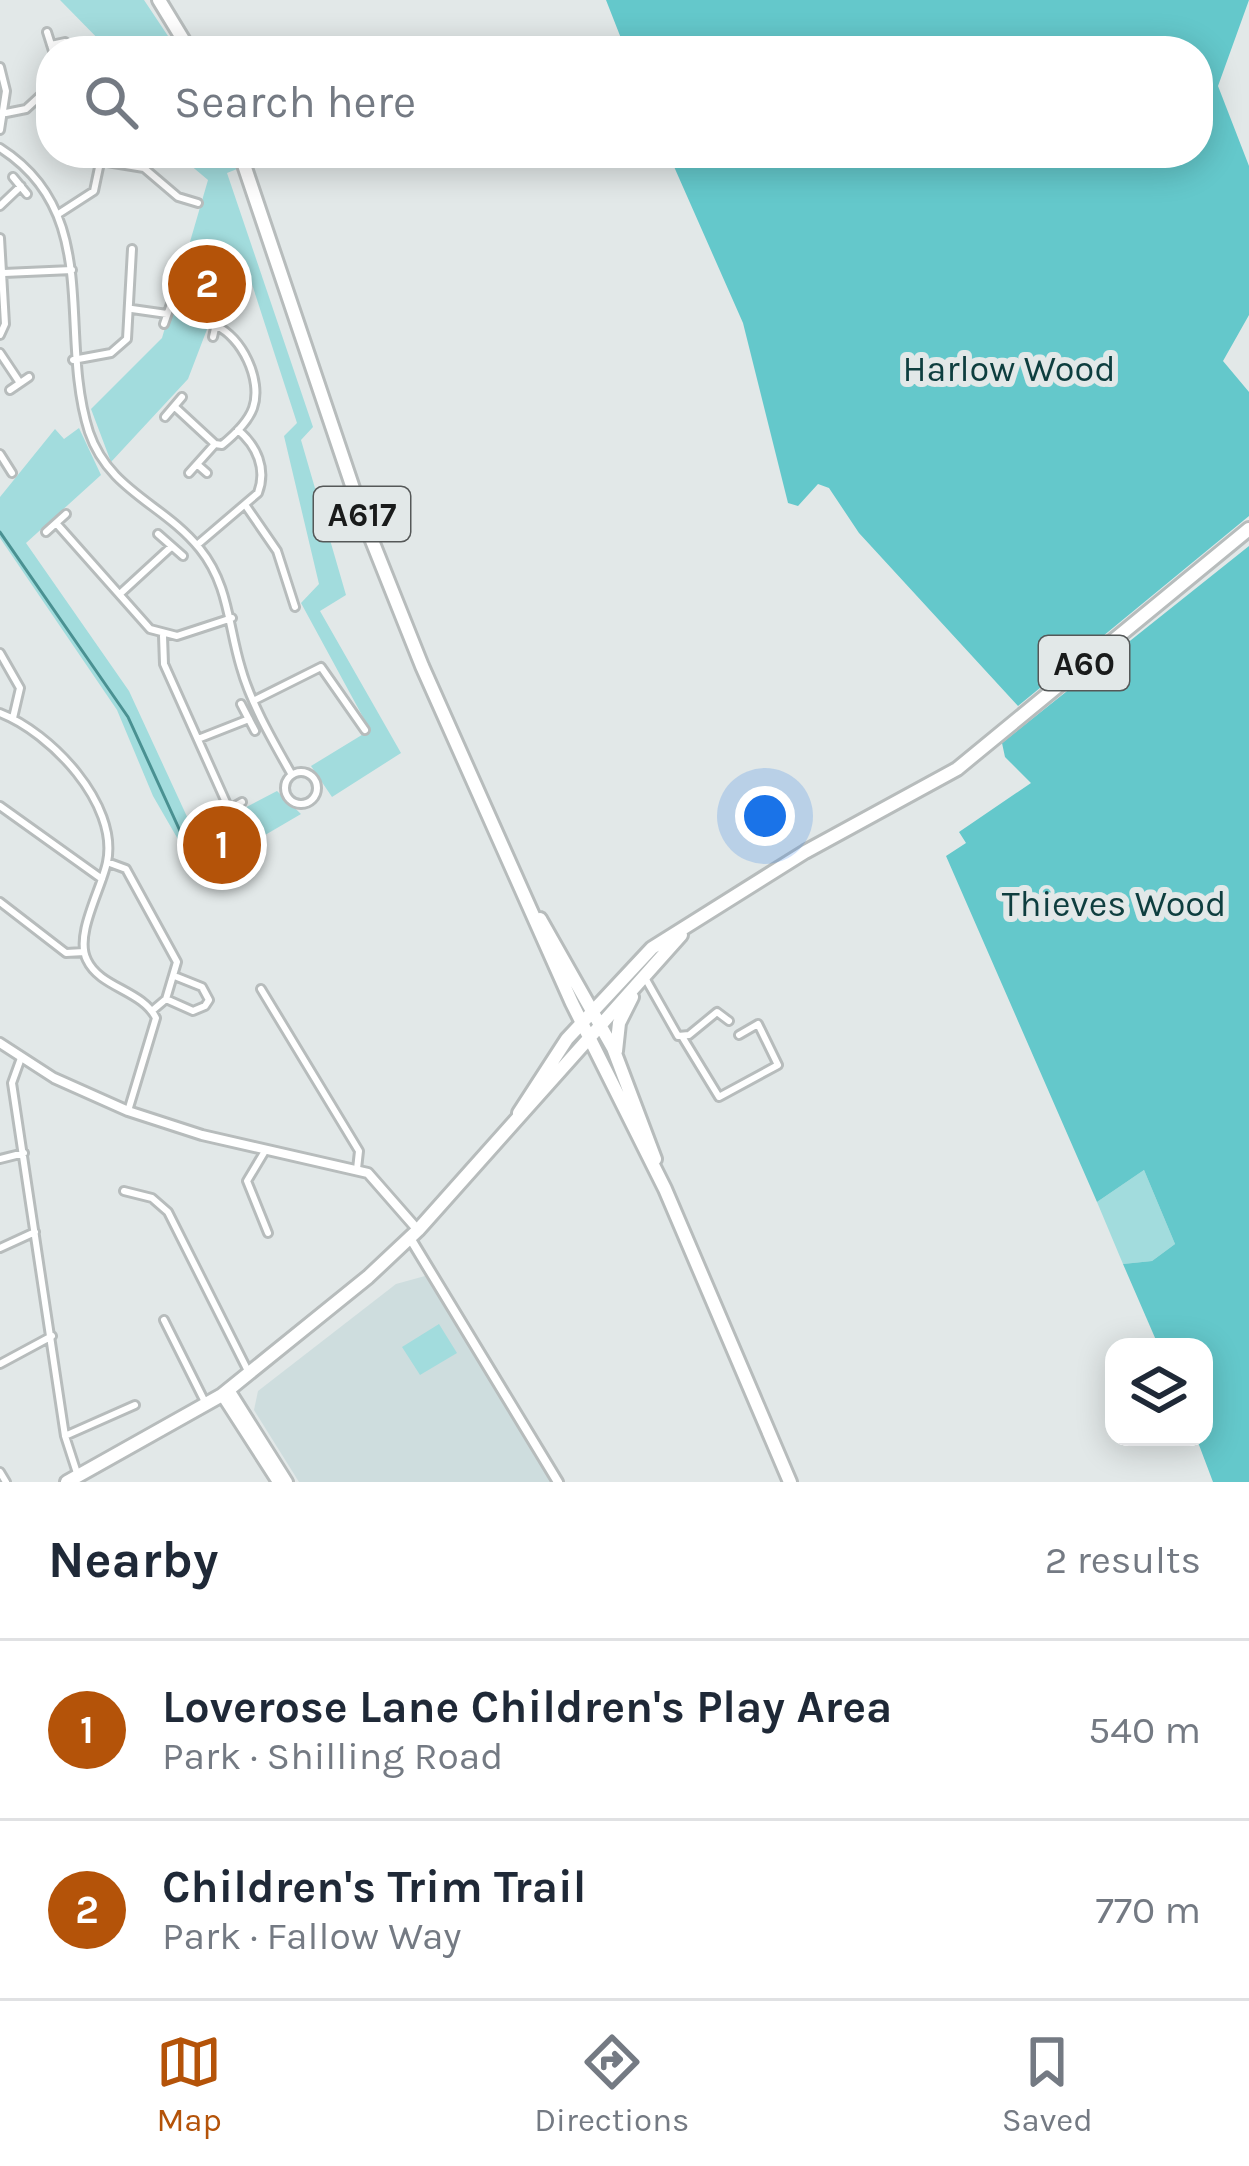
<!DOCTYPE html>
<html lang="en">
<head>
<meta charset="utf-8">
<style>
  :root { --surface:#fff; --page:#f6f6f7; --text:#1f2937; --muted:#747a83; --line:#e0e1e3; --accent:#b45309 }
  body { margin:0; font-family:Karla,sans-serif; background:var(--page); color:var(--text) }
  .controls { position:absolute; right:36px; bottom:36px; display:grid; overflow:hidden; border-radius:24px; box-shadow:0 6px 30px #0003 }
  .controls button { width:108px; height:108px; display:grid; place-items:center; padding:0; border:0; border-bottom:3px solid var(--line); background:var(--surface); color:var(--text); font:60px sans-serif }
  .you { position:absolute; left:765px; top:816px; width:42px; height:42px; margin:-30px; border:9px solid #fff; border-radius:50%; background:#1a73e8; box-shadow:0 0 0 18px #1a73e833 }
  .badge { display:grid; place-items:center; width:78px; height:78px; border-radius:50%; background:var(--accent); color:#fff; font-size:39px; font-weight:700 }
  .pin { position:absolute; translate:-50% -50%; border:6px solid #fff; box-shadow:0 3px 12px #0006 }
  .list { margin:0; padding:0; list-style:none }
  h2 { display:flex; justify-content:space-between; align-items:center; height:156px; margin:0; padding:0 48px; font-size:51px }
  h2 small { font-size:39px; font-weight:400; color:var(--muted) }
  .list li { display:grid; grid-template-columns:78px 1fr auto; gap:36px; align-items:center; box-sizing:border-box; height:180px; padding:0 48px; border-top:3px solid var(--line) }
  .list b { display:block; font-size:45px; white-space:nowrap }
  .list p { margin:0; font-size:39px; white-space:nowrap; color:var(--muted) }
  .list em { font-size:39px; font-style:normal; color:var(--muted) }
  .icon { flex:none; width:66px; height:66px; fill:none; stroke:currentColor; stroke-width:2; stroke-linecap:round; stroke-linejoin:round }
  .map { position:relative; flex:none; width:1249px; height:1482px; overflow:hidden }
  .search { position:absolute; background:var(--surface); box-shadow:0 6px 30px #0003; left:36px; right:36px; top:36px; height:132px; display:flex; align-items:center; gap:30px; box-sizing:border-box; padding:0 42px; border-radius:48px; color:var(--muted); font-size:45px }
  .sheet { height:516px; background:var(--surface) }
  nav { display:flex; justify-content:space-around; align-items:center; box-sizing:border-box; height:168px; border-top:3px solid var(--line); background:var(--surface); font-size:33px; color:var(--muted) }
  nav a { display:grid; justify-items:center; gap:6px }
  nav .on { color:var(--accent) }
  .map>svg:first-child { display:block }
</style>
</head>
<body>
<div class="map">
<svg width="1249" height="1482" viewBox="0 0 1249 1482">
  <rect width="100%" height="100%" fill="#e2e8e8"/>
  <path fill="#ceddde" d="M425,1276l29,43 98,163h-253l-45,-72 4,-19 138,-107z"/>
  <path fill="#a2dcdd" d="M60,0h84l34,51h-68z
    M176,153h56l5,16 -10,4 86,254 -12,13 45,155 -26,16 81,142 -69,44 -21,-31 59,-36 -69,-127 18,-19 -35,-148 13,-13 -48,-148 -35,36 -26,68 -77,83 -20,-53 71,-71 46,-158z
    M79,428l22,47 -75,68 103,148 66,143 82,-43 24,23 -103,60 -45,-78 -36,-86 -117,-172v-41l55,-68 9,10z
    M1144,1170l31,74 -23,17 -29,3 -26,-62z
    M439,1324l18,29 -37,22 -18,-28z"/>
  <path fill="#64c8cb" d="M606,0h643l-31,86 31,80v149l-26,46 26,31v124l-231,190 -159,-173 -30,-45 -11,-4 -20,22 -10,-3 -45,-180 -75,-170h530v-102h-572z
    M1249,546v936h-36l-17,-45h8v-90h-45l-36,-83 29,-3 23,-17 -31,-74 -47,32 -151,-346 20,-13 -7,-11 72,-49 -26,-26 -3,-14z"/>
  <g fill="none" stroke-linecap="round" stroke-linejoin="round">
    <path stroke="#4a9192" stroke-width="3" d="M0,532l128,185 63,138"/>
    <defs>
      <path id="minor" d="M47,32l6,19
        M51,45l14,-3
        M0,67l6,24 -6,39
        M6,113l20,-4 25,-23
        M0,148c104,66 57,184 89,284 20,59 75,72 111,117 29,36 28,77 41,119 10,36 33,75 51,107
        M101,161l43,7 34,29 20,6
        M13,177l14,17
        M0,206l21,-20
        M60,213l34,-22 8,-38
        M0,238l5,86 -5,11
        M4,273l68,-3
        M132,309l35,5
        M164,324l8,-23
        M213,337l5,-22
        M0,353l20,30
        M73,360l38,-7 16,-14 5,-90
        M10,390l19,-13
        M175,407l40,37
        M165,417l17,-20
        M215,444l7,1c11,-9 26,-23 31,-37 10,-28 -12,-72 -37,-82
        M0,454l12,19
        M198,465l9,8
        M189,473l26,-29
        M246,506l31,45 18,56
        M56,523l94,106 27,7 55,-18
        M46,532l20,-18
        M158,534l25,22
        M197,545l61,-52c9,-24 -1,-47 -20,-63
        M122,592l49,-45
        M163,636l1,28 65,145
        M0,653l20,35 -7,30
        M255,700l66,-33 44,63
        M241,704l14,27
        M0,713c50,19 119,91 107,149 -5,26 -33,73 -20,98 13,28 55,30 69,58l-28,93
        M198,739l51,-20
        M285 788a16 16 0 1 1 32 0a16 16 0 1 1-32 0Z
        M0,806l102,73
        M219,815l23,-13
        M107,862l19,7 51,93 -11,37 -13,11
        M0,902l66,51 18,-1
        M644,976l34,60 11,-1 28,-23 12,9
        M261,989l98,162 -2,18
        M166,999l27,12 12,-5 4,-6 -7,-13 -25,-10
        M683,1038l36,59 59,-32 -20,-41 -19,11
        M21,1058l-9,25 53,353 12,37
        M265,1151l-18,30 21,52
        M0,1159l24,-6
        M124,1191l28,7 16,14 81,161
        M0,1248l35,-16
        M164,1320l41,82
        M0,1364l52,-28
        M65,1436l70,-31
        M0,1472l6,10"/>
      <path id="tertiary" d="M0,1043l54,35 74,33 74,24 166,38 49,56
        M410,1238l148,244"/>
      <path id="primary" d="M229,1390l58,92
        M222,1395l56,87"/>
      <path id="trunk" d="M159,0l31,51
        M240,153l123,365 59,148 150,337 93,186 125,293
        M540,919l73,129 42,111
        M616,1051l3,-28 13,-26
        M519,1113l48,-74 85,-91 153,-96 152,-83 292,-240
        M67,1482l155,-87 146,-118 50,-47 263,-295"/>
    </defs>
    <use href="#minor" stroke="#b7bcbc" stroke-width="12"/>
    <use href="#tertiary" stroke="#b7bcbc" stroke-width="14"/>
    <use href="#primary" stroke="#b7bcbc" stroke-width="16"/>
    <use href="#trunk" stroke="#b7bcbc" stroke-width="18"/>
    <use href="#minor" stroke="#fff" stroke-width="6"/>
    <use href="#tertiary" stroke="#fff" stroke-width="8"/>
    <use href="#primary" stroke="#fff" stroke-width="10"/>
    <use href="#trunk" stroke="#fff" stroke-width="12"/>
  </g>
  <g text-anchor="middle" stroke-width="12" stroke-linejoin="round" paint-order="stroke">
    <g fill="#e2e8e8" stroke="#555858" stroke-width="3">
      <rect x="314" y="487" width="96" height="54" rx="9"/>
      <rect x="1039" y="636" width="90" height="54" rx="9"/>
    </g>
    <g font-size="33" font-weight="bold" fill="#191b1b">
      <text x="362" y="526">A617</text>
      <text x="1084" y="675">A60</text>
    </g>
    <g font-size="36" fill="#0e3e3f" stroke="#e2e8e8">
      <text x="1009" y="381">Harlow Wood</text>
      <text x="1114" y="916">Thieves Wood</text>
    </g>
  </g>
</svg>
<div class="controls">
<button><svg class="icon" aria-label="layers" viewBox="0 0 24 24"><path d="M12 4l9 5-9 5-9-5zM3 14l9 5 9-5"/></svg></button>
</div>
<div class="you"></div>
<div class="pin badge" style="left:222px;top:845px">1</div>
<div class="pin badge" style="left:207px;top:284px">2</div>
<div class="search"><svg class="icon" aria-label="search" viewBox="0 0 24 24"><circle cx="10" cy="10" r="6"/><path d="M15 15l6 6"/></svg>Search here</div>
</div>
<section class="sheet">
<h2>Nearby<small>2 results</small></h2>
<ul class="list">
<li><span class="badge">1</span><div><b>Loverose Lane Children's Play Area</b><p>Park · Shilling Road</p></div><em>540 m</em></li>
<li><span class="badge">2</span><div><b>Children's Trim Trail</b><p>Park · Fallow Way</p></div><em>770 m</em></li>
</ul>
</section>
<nav>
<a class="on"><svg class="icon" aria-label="map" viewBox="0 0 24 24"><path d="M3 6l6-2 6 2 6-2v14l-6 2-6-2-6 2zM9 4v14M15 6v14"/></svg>Map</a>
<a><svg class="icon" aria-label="directions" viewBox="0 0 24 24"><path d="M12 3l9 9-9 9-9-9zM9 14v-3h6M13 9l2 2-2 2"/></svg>Directions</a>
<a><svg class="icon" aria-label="saved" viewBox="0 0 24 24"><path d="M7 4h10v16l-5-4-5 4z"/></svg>Saved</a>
</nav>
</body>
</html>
